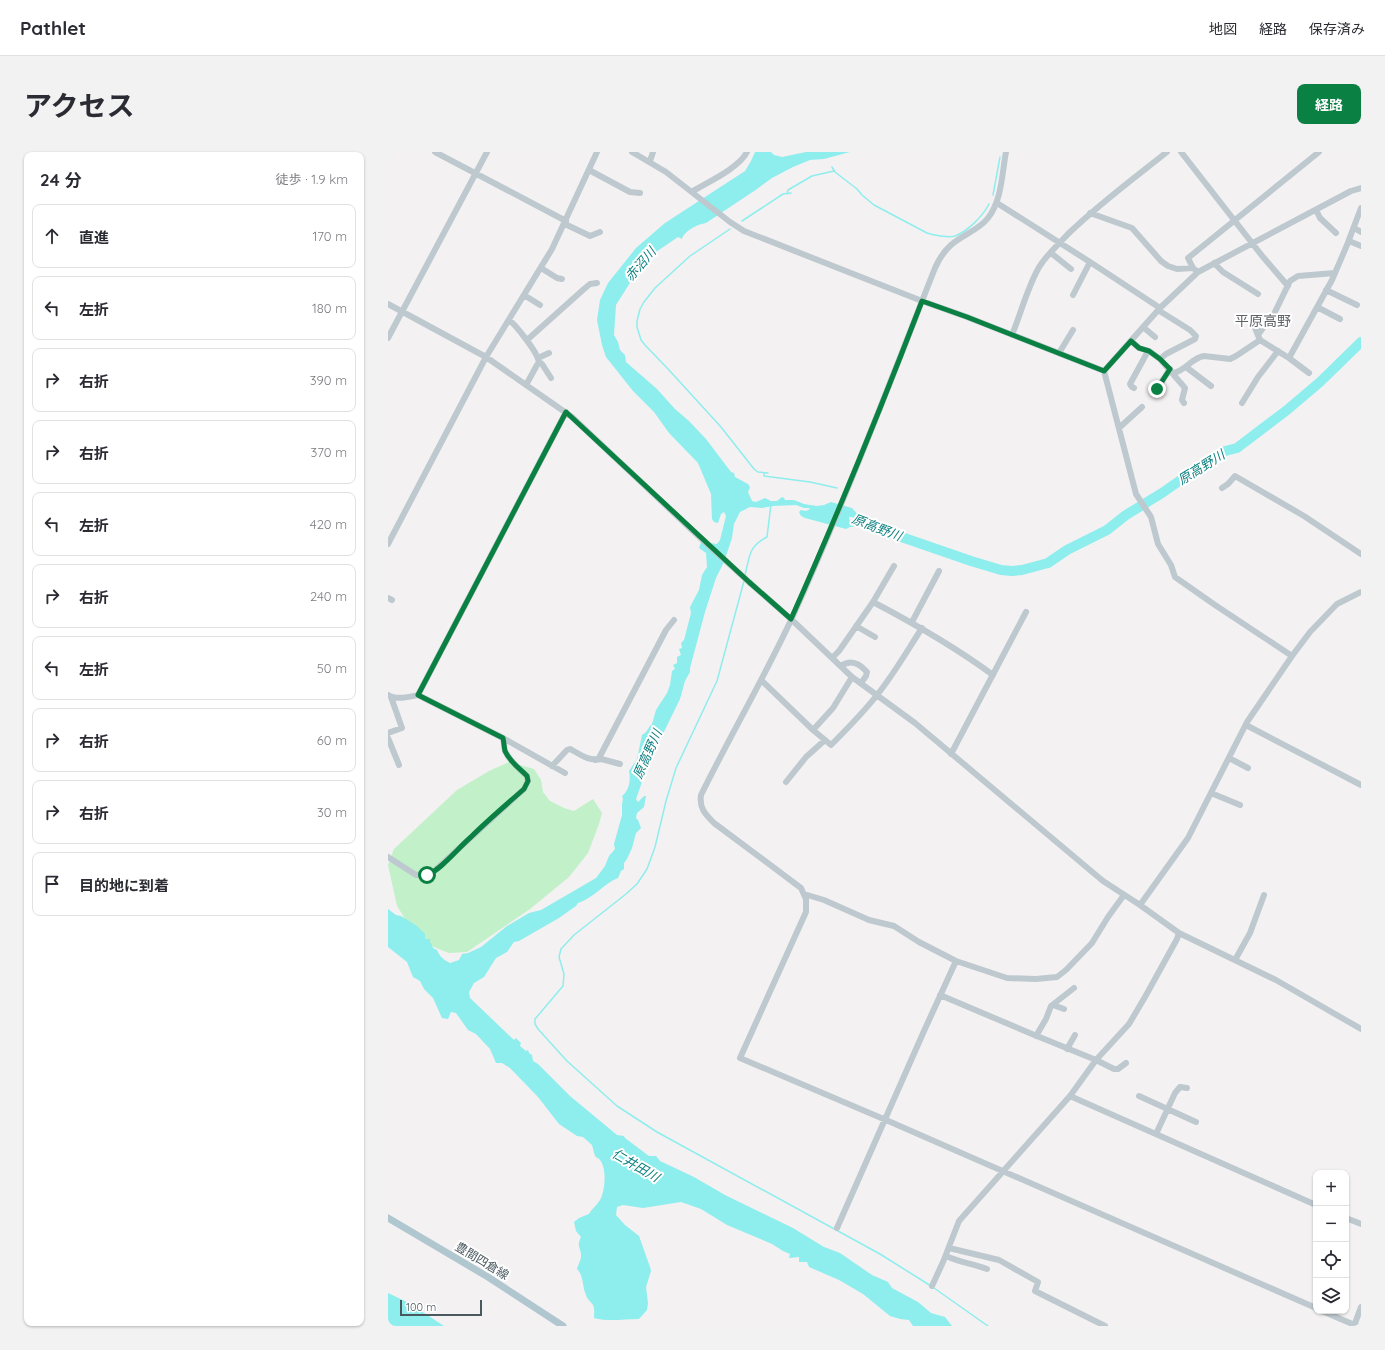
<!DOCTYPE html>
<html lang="ja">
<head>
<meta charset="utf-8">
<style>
  :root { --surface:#fff; --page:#f2f2f3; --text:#2b2b33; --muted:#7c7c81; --line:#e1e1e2; --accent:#0b8043 }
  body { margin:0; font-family:Quicksand,"Noto Sans JP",sans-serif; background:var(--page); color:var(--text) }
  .controls { position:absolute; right:12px; bottom:12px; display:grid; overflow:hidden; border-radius:8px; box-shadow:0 1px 3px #0004 }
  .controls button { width:36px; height:36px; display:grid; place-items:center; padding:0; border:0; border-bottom:1px solid var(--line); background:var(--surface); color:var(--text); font:20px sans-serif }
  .scale { position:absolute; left:12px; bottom:10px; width:82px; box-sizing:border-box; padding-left:4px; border:2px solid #49595f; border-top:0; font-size:11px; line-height:14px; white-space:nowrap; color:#49595f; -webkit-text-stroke:3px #fff; paint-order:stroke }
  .stop { position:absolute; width:12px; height:12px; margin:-9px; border:3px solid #0b8043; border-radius:50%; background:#fff }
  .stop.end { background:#0b8043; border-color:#fff; box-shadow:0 1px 4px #0008 }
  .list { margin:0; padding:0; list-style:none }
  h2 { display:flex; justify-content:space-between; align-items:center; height:52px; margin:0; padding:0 16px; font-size:17px }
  h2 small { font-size:13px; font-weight:400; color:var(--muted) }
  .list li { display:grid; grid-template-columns:26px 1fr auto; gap:12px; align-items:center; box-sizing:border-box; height:64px; margin:0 8px 8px; padding:0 8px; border:1px solid var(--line); border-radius:8px }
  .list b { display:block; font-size:15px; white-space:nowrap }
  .list em { font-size:13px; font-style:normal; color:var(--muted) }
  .icon { flex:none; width:22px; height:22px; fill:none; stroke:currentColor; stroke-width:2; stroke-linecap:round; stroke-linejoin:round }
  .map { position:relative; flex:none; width:973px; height:1174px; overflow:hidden; border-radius:8px }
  header { display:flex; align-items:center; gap:24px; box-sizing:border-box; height:56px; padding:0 20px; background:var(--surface); border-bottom:1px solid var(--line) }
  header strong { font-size:19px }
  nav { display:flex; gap:22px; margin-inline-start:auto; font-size:14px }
  .intro { display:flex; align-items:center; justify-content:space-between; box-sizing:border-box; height:96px; padding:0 24px }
  h1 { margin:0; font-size:28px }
  .button { padding:10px 18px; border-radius:8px; background:var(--accent); color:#fff; font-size:14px; font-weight:700 }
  main { display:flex; gap:24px; padding:0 24px }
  aside { flex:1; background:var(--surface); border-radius:8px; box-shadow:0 1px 3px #0004 }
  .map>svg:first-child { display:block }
</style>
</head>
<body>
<header>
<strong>Pathlet</strong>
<nav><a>地図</a><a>経路</a><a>保存済み</a></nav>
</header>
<div class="intro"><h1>アクセス</h1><a class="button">経路</a></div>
<main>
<aside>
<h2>24 分<small>徒歩 · 1.9 km</small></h2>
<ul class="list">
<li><svg class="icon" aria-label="ahead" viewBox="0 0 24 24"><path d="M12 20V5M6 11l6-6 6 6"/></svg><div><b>直進</b></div><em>170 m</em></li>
<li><svg class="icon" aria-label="left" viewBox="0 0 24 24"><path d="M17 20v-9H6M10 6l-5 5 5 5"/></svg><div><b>左折</b></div><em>180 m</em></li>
<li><svg class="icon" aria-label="right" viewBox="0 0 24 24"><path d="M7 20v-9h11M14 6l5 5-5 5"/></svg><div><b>右折</b></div><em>390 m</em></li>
<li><svg class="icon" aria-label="right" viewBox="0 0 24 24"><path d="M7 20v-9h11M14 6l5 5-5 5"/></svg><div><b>右折</b></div><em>370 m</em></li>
<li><svg class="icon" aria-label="left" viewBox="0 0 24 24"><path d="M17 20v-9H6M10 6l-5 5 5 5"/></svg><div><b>左折</b></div><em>420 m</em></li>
<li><svg class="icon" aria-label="right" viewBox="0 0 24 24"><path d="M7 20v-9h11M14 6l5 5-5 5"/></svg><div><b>右折</b></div><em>240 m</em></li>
<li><svg class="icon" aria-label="left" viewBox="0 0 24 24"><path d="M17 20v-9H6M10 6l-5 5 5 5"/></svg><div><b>左折</b></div><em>50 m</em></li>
<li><svg class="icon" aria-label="right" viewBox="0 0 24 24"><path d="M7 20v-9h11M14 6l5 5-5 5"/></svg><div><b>右折</b></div><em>60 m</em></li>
<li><svg class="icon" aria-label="right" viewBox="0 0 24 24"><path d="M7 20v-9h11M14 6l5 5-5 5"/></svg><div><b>右折</b></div><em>30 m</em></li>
<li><svg class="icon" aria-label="arrive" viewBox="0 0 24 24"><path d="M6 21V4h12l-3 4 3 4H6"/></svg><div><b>目的地に到着</b></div></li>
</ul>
</aside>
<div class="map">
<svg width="973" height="1174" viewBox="0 0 973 1174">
  <rect width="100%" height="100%" fill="#f4f1f2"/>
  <path fill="#c1f0c9" d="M121,610l25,7 7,11 2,12 7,9 14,7 10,3 19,-12 9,14 -3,11 -11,29 -19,24 -39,32 -63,43 -18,1 -18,-7 -17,-13 -17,-27 -9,-41 6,-16 63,-59 32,-19z"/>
  <path fill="#8eeded" d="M367,0h16l3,3 8,2 24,-5h44l-26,7 -14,1 -17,7 -21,11 -15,11 -51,34c-8,1 -22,8 -24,16l-4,-2 -25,17 -7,11 -13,13 -17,27 -2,30 4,7 2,8 5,5 1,7 31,27 18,20 14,12 17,18 25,33 3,1 1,4 13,7 2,3 -2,5 4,9 4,1 9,-4 6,3h6l5,-4 2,1 1,2h9l10,4 13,2 7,-1 7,-3 21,6 9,10 18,7 12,7 16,5 -20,-1 -10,-3 -25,-16h-3v2l5,8h-4l-4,2 -41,-11 -4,-2 -2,-4 2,-2 5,1 4,-2 -1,-1h-5l-8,-3 -23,1 -11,2 -12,-1 -10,5 -6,12 -2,14 -8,24 -8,16 -11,34 -15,56v4l-5,9 -5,18 -20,41 -10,22 -6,8 -3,15 -5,14 2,3 6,-6h2l-2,11 -7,6 -1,5 2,2 3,8 -5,5 -4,15 -5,11 -3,4v6l-3,2 -3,7c-15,6 -24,20 -40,25l-2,3 -17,12 -40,23 -5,1 -7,10 -11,6 -12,19 -10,6 -5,9 1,6 44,42 2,-2 5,5 -1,3 6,5 2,-1 1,3 3,2 1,6 5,3 32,32 41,34 6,5 7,1 1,2 24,18h7l4,5 34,16 31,18 68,33 31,19 16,6 32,22 16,7 4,6 26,14 13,11 14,4 7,9h-39l-4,-6 -9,-1 -10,-3 -27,-22 -24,-14 -30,-13 -2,-5h-8v-5l-10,1 1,-4 -7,-3 -11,-7 -45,-19 -26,-16 -20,-7 -38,6 -20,-3 -6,2 -1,8 9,10 14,11 11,31 1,4 -5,16 2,16 -1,7 -8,9c-16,0 -30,3 -45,-1 0,-4 1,-9 -1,-13 -2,-3 -6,-6 -7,-10 -4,-9 -2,-19 -9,-26 1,-4 4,-9 4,-13 0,-9 -5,-9 0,-19l-5,-6 -2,-9 5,-4 10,-4c3,-6 9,-9 12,-16 4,-9 6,-29 -1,-38 -1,-2 -4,-2 -5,-4l-3,-11 -9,-8 -6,-1 -18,-12 -21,-27 -28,-29 -8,-5h-6l-6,-14 -14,-15 -8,-4 -12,-17 -5,-1 -3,7 -6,-1 -9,-20 -9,-9 -4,-8 -7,-4 -6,-15 -19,-15v-38l8,6 5,1 16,10 8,8v5h5v4h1l2,5 4,2c3,7 7,10 13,13l9,-3 3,-6 6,-1 13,-6 26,-21 22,-13 12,-3 55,-32 9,-12 4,-10 6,-7 -1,-5 8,-29v-11l1,-5 -1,-3c7,-5 9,-16 7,-25l8,-12 5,-24c6,-3 6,-8 10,-11l4,-14 11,-17 3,-8 2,-14 3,-2 -2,-4 4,-2v-6l4,-2 -2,-6 3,-1 -1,-5 3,-3 7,-27 -1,-6 9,-17 3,-15 5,-8 -1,-14 -7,-5 2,-6 16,2 3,-4 6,-24 -2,-4 -3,2 -3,9 -4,-1 -2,-3 -1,-25 -13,-31 -29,-30 -15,-21 -21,-21 -27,-34 -4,-12 -5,-25 3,-20 8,-17 28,-35 29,-25 80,-52 6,-10z
    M0,1141l21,10 35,23h-56z"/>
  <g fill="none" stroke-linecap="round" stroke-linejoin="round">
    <path stroke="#8eeded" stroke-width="1.5" d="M444,15l3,5 22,17 5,6 12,10 53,28c6,2 22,5 28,3 13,-5 28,-20 34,-32
      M399,41l1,-3 24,-14 22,-5
      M605,43l7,-38
      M354,69l41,-27 8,-1
      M342,77l-40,27 -35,32 -11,14 -4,7 -3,12v6l4,13 4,5 24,25 52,57 33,42 4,3 10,1
      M376,322v2l46,6 27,6
      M357,423c5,-19 3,-28 22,-38l4,-33
      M356,429l-27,100 -41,87 -10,33 -11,46 -8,22 -10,15 -11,10 -52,41 -13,14 -2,8 5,17 -1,12 -28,33v5l3,5 29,32 50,45 40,26 223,122 51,32
      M546,1136l54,38"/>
    <path stroke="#8eeded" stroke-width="10" d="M499,380l84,29 30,9 11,1 10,-1 26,-7 19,-13 40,-20 19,-15 36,-22 36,-25 27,-17 12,-3 50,-38 33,-28 41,-40"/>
    <path stroke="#bdc9ce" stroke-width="6" d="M47,0l131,69
      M244,0l34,20 64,50 14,9 178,70 45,16 137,54
      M618,0c-4,21 -4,48 -18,66 -9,12 -26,17 -37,27 -8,7 -12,14 -16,23 -46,117 -91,235 -143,350 -28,60 -62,118 -91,177 -2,13 4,19 13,28l87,65 5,11v13l-66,146 146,62 430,188
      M793,0l82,105 25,29
      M262,9l3,-9
      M201,18l41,22 10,1
      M305,39c15,-9 46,-23 54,-39
      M609,51l93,59 70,46
      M928,58l4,8 16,15
      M702,61l42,15 29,33 7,5 9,3 16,-1
      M177,72l25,12 10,-4
      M966,76l7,4
      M961,89l12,5
      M663,101l20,16
      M826,111l9,9 35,22
      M153,116l16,10 5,1
      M810,120l-5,-4 -5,-10 131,-106
      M938,138l31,15
      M136,143l16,10
      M685,143l17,-33
      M0,152l98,53 86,60 122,115 55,50 42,37 61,58 63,46 188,158 37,24
      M929,155l23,12
      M770,158l32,20 6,6 -1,3 -29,15 -6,5
      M121,168c7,5 27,31 29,39 1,3 1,4 -1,6l-11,20
      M755,175l12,10
      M624,183c9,-22 15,-46 26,-66 7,-13 20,-24 30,-35 31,-30 65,-55 99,-82
      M870,183l7,-10 8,-9 17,-35 8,-5 37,-3
      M0,186l99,-186
      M139,188l57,-51 6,-5 7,-1
      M872,188l29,18 20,15
      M743,189l8,7 10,3 11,8 25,29 -3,12 2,3
      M671,201l14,-23
      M150,206l11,-5
      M901,206l43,-78 15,-35 14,-37
      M151,210l3,2 9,14
      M798,215l25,19
      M785,221c13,-2 18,-15 31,-17l26,3 6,-3 24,-16 -7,-17
      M746,236l-2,-1 -2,-3 18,-33
      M769,241v-4l13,-20
      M854,251l16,-26 20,-26
      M731,276l23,-21
      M834,336l6,-4 7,-8 69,40 57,38
      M0,392l98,-187 66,-108 45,-97
      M0,446l4,2
      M485,450c42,22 82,45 120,73
      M524,470l27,-51
      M468,474l19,11
      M904,504l-77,-51 -40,-28 -4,-12 -13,-21 -7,-27 -15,-23 -32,-123 56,-63 38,-36 153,-81 10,-3
      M444,506l7,-7 34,-49 21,-36
      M453,514c10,-7 18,-3 26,6l-1,4 -5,7
      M373,528l52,50 18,15c16,-16 32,-32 46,-50 17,-21 30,-44 45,-67
      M0,543c8,5 21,2 30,0
      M858,573l115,60
      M425,578l20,-22 19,-31
      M0,581l14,-5 -11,-31
      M0,586l11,27
      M563,602l75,-142
      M841,606l19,10
      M207,608l6,-1 19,5
      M164,614l15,-16 3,-1c8,4 21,14 29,9l67,-128 8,-10
      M177,621l-62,-35 -85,-43 148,-283
      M398,630l20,-25 19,-17
      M823,641l29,12
      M0,705l28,18 15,-1 93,-85 4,-8 -1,-5c-8,-8 -17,-14 -22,-25 -1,-4 -1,-9 -2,-13
      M416,742l20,6 45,20 25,6 25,16 37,19 51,17 29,1 21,-2 9,-7 26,-27 16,-26 16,-22
      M791,781l97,47 85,49
      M847,808l15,-27 14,-38
      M552,843l92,39 64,26 18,9h4l8,-6
      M665,853l11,4
      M648,884l10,-17 5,-13 23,-18
      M679,897l8,-14
      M682,944l246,109
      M751,944l57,26
      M768,982l19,-41 5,-6 7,1
      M958,1066l15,6
      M449,1076l87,-197 32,-70
      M561,1096l50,12 39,22 -3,9 70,35
      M558,1104c13,6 28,8 41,13
      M544,1134l11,-24 16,-41 111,-125 26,-36 33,-36 16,-27 32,-58 2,-6 -39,-28 48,-67 59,-116 45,-66 18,-24 27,-28 24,-12
      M934,1159l35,15
      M966,1174l7,-19"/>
    <path stroke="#b1c7d0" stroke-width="7" d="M0,1066l100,59 75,49"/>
  </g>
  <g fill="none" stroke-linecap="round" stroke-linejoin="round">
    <path stroke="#0b8043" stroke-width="5" d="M39,723c13,-4 32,-28 44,-38 17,-17 35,-32 53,-48l4,-8 -1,-5c-8,-8 -17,-14 -22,-25 -1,-4 -1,-9 -2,-13l-85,-43 148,-283 183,170 42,37c47,-105 90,-211 131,-318l45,16 137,54 27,-30 8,7 10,3 11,8 10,10 -13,20"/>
  </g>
  <g text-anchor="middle" stroke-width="4" stroke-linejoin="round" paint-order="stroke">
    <g font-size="12" fill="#49595f" stroke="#fff">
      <text transform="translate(94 1109) rotate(31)" y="4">豊間四倉線</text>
    </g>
    <g font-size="13" font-style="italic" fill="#0e8080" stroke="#fff">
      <text transform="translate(252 112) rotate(-49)" y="5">赤沼川</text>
      <text transform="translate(813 315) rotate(-32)" y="5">原高野川</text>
      <text transform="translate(489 375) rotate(21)" y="5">原高野川</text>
      <text transform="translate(259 602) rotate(-66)" y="5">原高野川</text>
      <text transform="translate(248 1013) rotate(30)" y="5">仁井田川</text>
    </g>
    <g font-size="14" fill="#5e6366" stroke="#fff">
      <text x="875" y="174">平原高野</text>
    </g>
  </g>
</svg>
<div class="controls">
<button>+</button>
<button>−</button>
<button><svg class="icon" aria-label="locate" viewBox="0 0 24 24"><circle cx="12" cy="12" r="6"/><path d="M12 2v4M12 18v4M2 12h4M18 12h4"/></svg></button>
<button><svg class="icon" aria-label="layers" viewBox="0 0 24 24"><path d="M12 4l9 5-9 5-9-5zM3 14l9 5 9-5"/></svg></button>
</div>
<div class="scale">100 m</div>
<div class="stop" style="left:39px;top:723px"></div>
<div class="stop end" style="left:769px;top:237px"></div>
</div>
</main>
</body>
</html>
